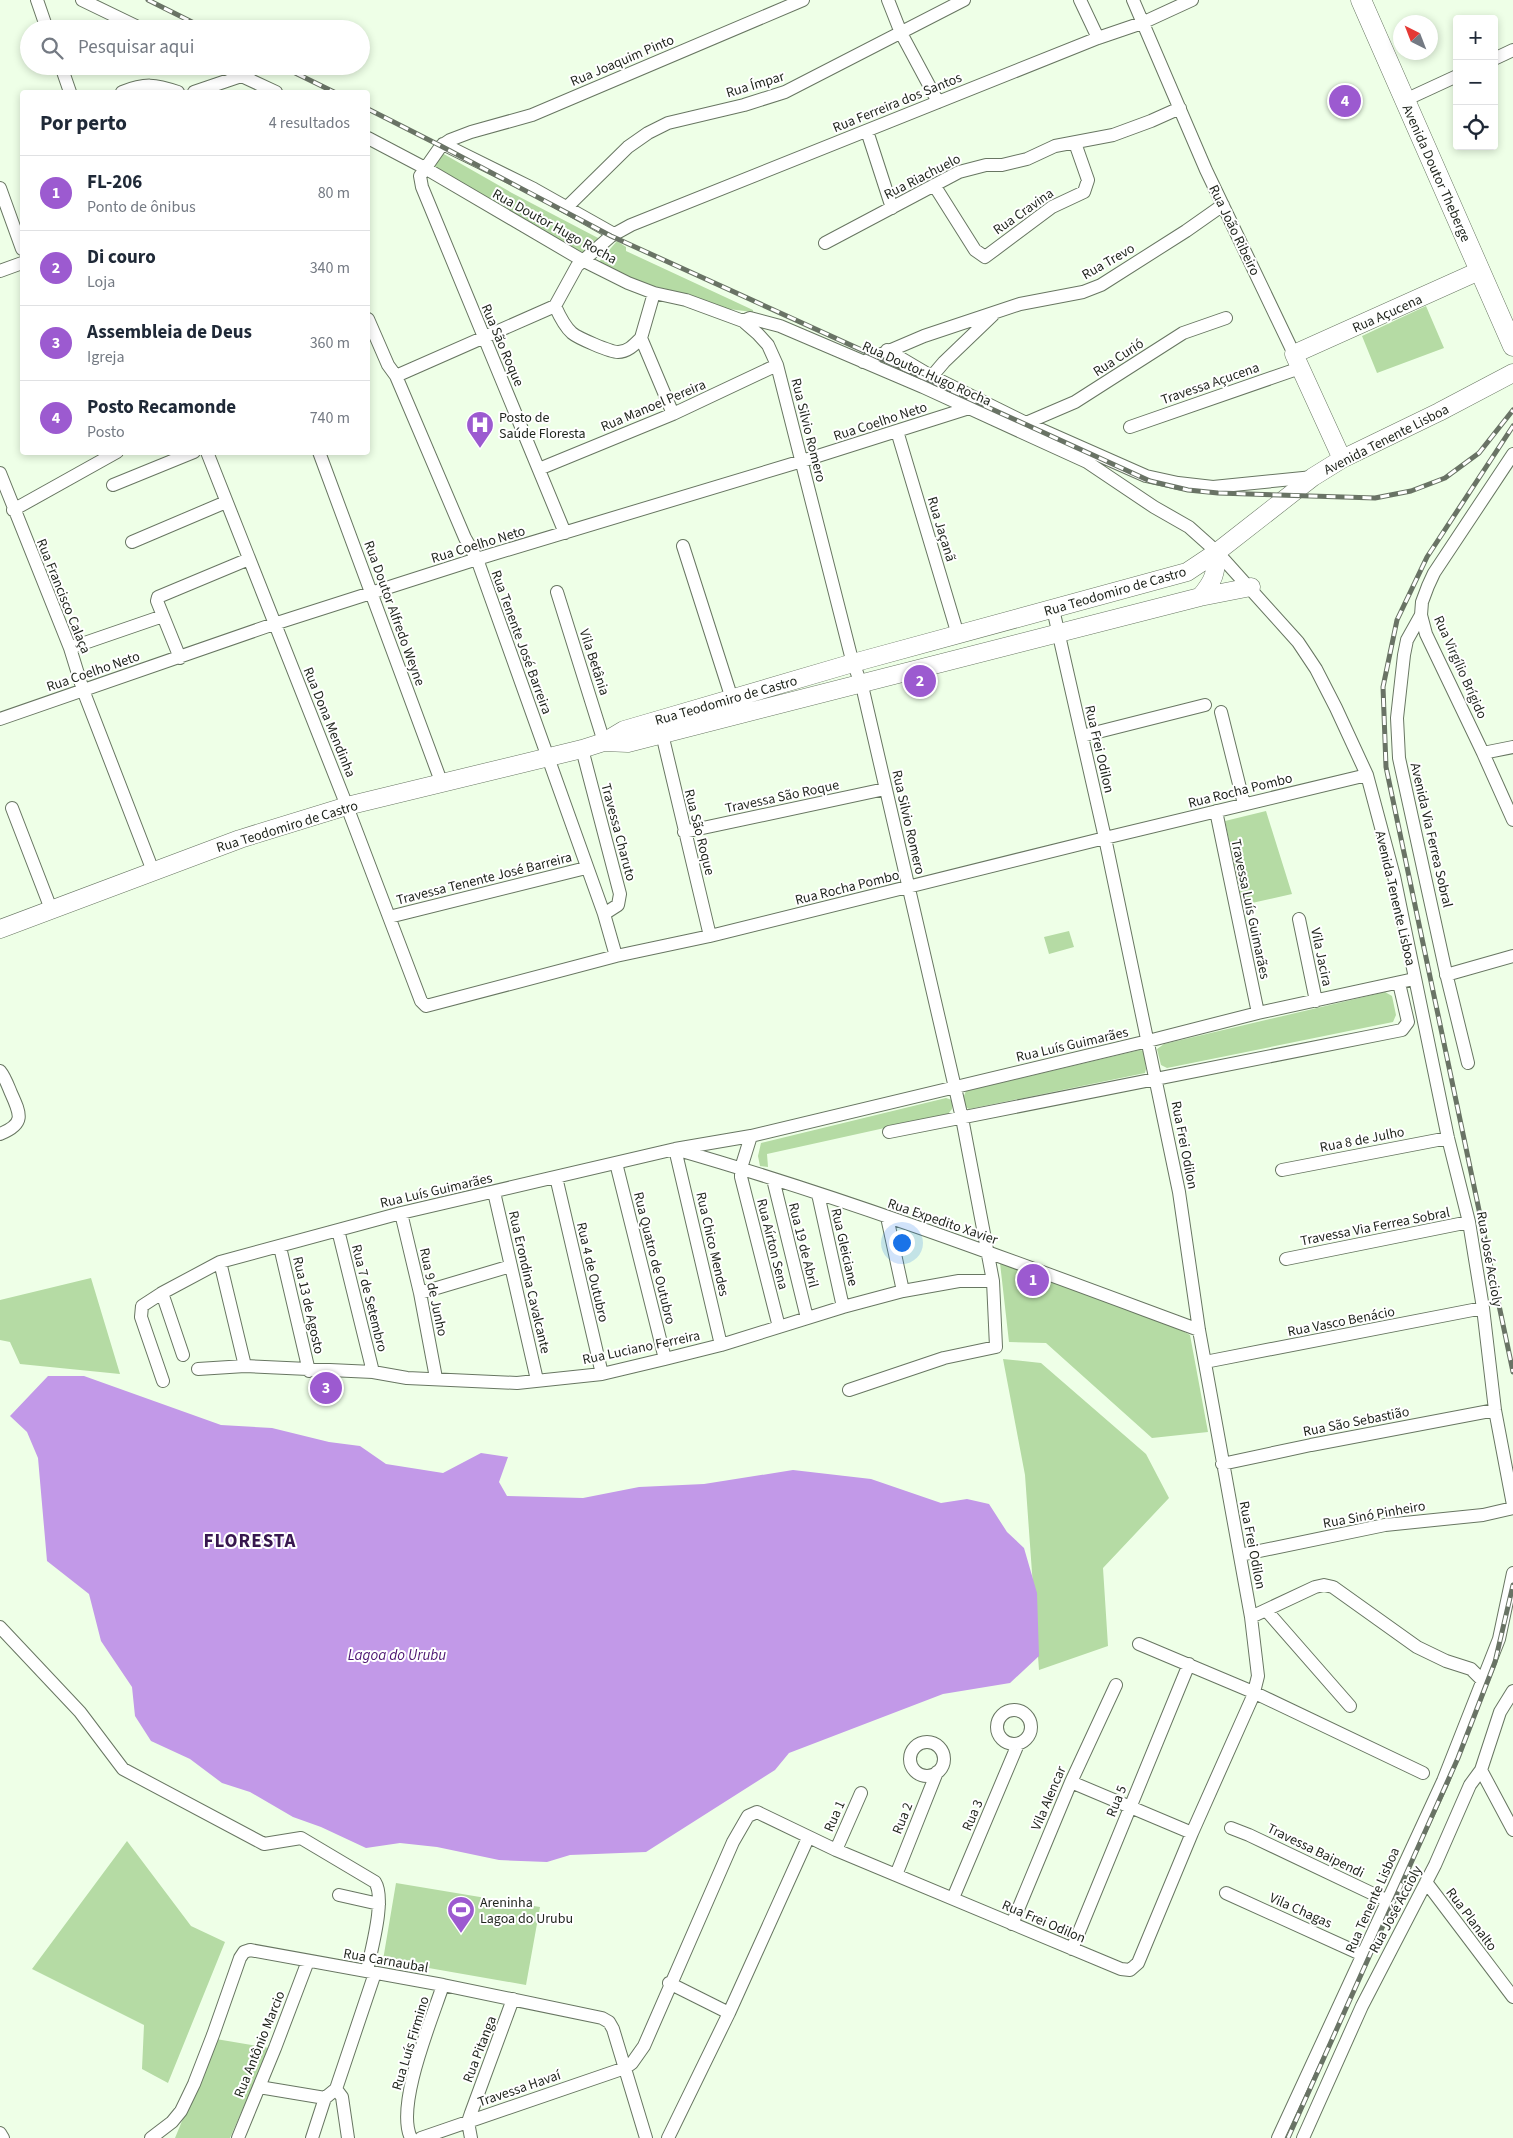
<!DOCTYPE html>
<html lang="pt">
<head>
<meta charset="utf-8">
<style>
  :root { --surface:#fff; --page:#f2f2f3; --text:#1f2937; --muted:#747a83; --line:#e0e1e3; --accent:#9c5ad0 }
  body { margin:0; font-family:"Source Sans 3",sans-serif; background:var(--page); color:var(--text) }
  .controls { position:absolute; right:15px; top:15px; display:grid; overflow:hidden; border-radius:5px; box-shadow:0 2px 8px #0003 }
  .controls button { width:45px; height:45px; display:grid; place-items:center; padding:0; border:0; border-bottom:1px solid var(--line); background:var(--surface); color:var(--text); font:25px sans-serif }
  .compass { position:absolute; left:1393px; top:15px; width:45px; height:45px; border-radius:50%; background:var(--surface); box-shadow:0 2px 8px #0003; rotate:318deg }
  .you { position:absolute; left:901px; top:1242px; width:18px; height:18px; margin:-12px; border:4px solid #fff; border-radius:50%; background:#1a73e8; box-shadow:0 0 0 8px #1a73e833 }
  .badge { display:grid; place-items:center; width:32px; height:32px; border-radius:50%; background:var(--accent); color:#fff; font-size:16px; font-weight:700 }
  .pin { position:absolute; translate:-50% -50%; border:2px solid #fff; box-shadow:0 1px 5px #0006 }
  .list { margin:0; padding:0; list-style:none }
  h2 { display:flex; justify-content:space-between; align-items:center; height:65px; margin:0; padding:0 20px; font-size:21px }
  h2 small { font-size:16px; font-weight:400; color:var(--muted) }
  .list li { display:grid; grid-template-columns:32px 1fr auto; gap:15px; align-items:center; box-sizing:border-box; height:75px; padding:0 20px; border-top:1px solid var(--line) }
  .list b { display:block; font-size:19px; white-space:nowrap }
  .list p { margin:0; font-size:16px; white-space:nowrap; color:var(--muted) }
  .list em { font-size:16px; font-style:normal; color:var(--muted) }
  .icon { flex:none; width:28px; height:28px; fill:none; stroke:currentColor; stroke-width:2; stroke-linecap:round; stroke-linejoin:round }
  .map { position:relative; flex:none; width:1513px; height:2138px; overflow:hidden }
  .search { position:absolute; background:var(--surface); box-shadow:0 2px 8px #0003; left:20px; top:20px; width:350px; height:55px; display:flex; align-items:center; gap:12px; box-sizing:border-box; padding:0 18px; border-radius:28px; color:var(--muted); font-size:19px }
  .panel { position:absolute; background:var(--surface); box-shadow:0 2px 8px #0003; left:20px; top:90px; width:350px; height:365px; border-radius:5px }
  .map>svg:first-child { display:block }
</style>
</head>
<body>
<div class="map">
<svg width="1513" height="2138" viewBox="0 0 1513 2138">
  <rect width="100%" height="100%" fill="#eeffe7"/>
  <path fill="#b5dba4" d="M442,153l70,40 88,46 -15,15 -153,-86z
    M617,241l9,6v4l127,59v2l-25,-3 -45,-16 -51,-12 -33,-19z
    M1426,306l18,42 -67,25 -15,-37z
    M1266,811l26,83 -49,11 -18,-84z
    M1069,931l5,16 -25,7 -5,-17z
    M1385,992l7,4 4,19 -3,7 -226,46 -6,-3 -4,-16 7,-5z
    M1140,1050l4,1 2,18 -1,4 -176,36 -5,-3 -1,-8 3,-7z
    M946,1098l6,2v9l-4,5 -181,40 1,13 -8,-1 -2,-10 3,-13z
    M1000,1263l181,67 9,5 18,97 -56,6 -106,-95 -37,-1z
    M91,1278l29,96 -100,-10 -10,-22 -10,-2v-40z
    M1003,1359l38,4 105,91 23,44 -66,70 5,78 -69,24 -14,-195z
    M127,1841l64,85 34,16 -57,141 -26,-14 2,-44 -112,-56z
    M396,1883l144,24 -14,78 -143,-25z
    M216,2039l53,9 -39,90h-55z"/>
  <path fill="#c299e8" d="M48,1376h36l137,49 51,3 57,14 31,4 26,18 57,9 38,-20 27,4 -9,25 8,14 76,2 56,-11 65,-3 89,-14 78,9 70,24 26,-4 22,5 18,28 17,16 13,45 2,63 -29,27 -67,11 -154,59 -14,17 -129,82 -76,3 -23,7 -48,-2 -62,-13 -37,-4 -34,5 -45,-21 -28,-10 -43,-25 -28,-9 -32,-24 -39,-18 -16,-25 -3,-29 -31,-46 -12,-47 -42,-33 -9,-103 -11,-26 -17,-16z"/>
  <g fill="none" stroke-linecap="round" stroke-linejoin="round">
    <defs>
      <path id="street" d="M37,0l10,29
        M82,0l60,29
        M888,0l13,33 37,69
        M1080,0l18,38
        M1133,0l73,170 88,184
        M1494,59l19,-9
        M61,66l9,26
        M220,66l56,26
        M122,92c23,-9 33,-8 56,0
        M194,92l47,-16
        M1405,100l52,-24
        M867,131l25,77
        M368,138l57,30 157,92 46,23 26,10 32,7 57,21 15,13 10,11 9,20 74,291 12,34 99,428 31,163 3,66 -52,11 -95,32
        M443,144l91,45 80,45
        M934,185l41,65 10,7 67,-50 32,-15 4,-12 -13,-37
        M0,188l22,61
        M567,207l61,-60 20,-14 20,-10 76,-18 41,-13 179,-92
        M825,243l134,-71 27,-7h16l25,-6 28,-13 58,-11 38,-14 29,-13
        M0,271l22,-8
        M654,293l-13,45 32,76
        M555,306c4,9 9,20 17,27 6,5 38,19 46,19 10,0 17,-8 23,-14
        M368,319l20,46 8,11 69,162 12,21 127,355 12,42
        M743,321l7,-3 30,8 143,61 164,75 67,45 35,20 28,25 81,90 18,27 20,39 31,67 27,101 54,262 21,84 14,86 12,102 18,95
        M887,350l44,26 95,47 120,53 32,7 35,4 100,-10
        M863,362l61,-26 96,-32 63,-12 18,-7 85,-54 37,-26
        M396,376l159,-70 22,-40 34,-30 20,-11 467,-187 44,-15 50,-23
        M927,382l17,-20 49,-47
        M1026,423l49,-21 108,-69 43,-15
        M1130,427l170,-59
        M897,431l61,204
        M207,452l136,344 78,205 5,5 190,-50 94,-20 395,-98 262,-63
        M319,452l123,332
        M1513,454l-79,119 -6,13 -6,16 -1,13 5,19 57,119 30,67
        M539,469l134,-55 104,-49
        M0,473l70,175 13,42 70,181
        M113,485l81,-33
        M13,510l104,-58
        M565,533l-143,-346 -2,-11 21,-30 9,-6 21,-8 61,-17 271,-115
        M132,542l94,-40
        M683,546l49,153
        M557,592l47,150
        M1421,615l-14,25 -3,15 -7,63 2,40 47,215 22,90
        M70,648l93,-32
        M180,658l-23,-57 1,-4 91,-38
        M1221,712l23,92
        M0,719l274,-95 203,-65 325,-98 167,-53
        M662,734l48,202
        M1082,736l123,-31
        M582,749l38,145 -2,11 -14,9
        M1483,753l30,-6
        M12,808l39,101
        M1216,811l42,202
        M684,832l201,-43
        M389,917l197,-49
        M1299,919l17,82
        M1446,975l67,-19
        M0,1071c5,6 8,15 11,22 10,22 14,31 -11,41
        M889,1132l513,-102 6,-8 -9,-39
        M751,1136l-10,32v9l38,150
        M616,1163l49,196
        M1282,1170l166,-32
        M556,1177l46,197
        M773,1179l34,139
        M494,1192l43,188
        M818,1194l25,113
        M401,1213l19,80 16,85
        M887,1217l16,74
        M338,1230l35,142
        M280,1247l29,124
        M1286,1259l183,-37
        M220,1262l25,104
        M162,1293l21,62
        M420,1293l91,-27
        M721,1345l-46,-196c178,51 351,117 524,181
        M1205,1362l278,-54
        M198,1369l47,-3 128,6 34,6 110,5 85,-9 63,-15 56,-14 122,-38 60,-16 56,-10h34
        M163,1381l-22,-64 1,-11 20,-13 58,-31 181,-49 274,-64 76,-13 397,-95 110,-28 156,-34
        M1222,1464l89,-19 184,-35
        M1240,1555l145,-30 98,-10 30,-7
        M1266,1610l84,96
        M1251,1617l64,-30 9,-2 9,2 84,60 29,14 25,8 11,11
        M0,1627l80,85 43,57 141,75 37,-6 74,44c11,17 -4,68 -8,89
        M1139,1644l114,48 170,81
        M997 1727a17 17 0 1 1 34 0a17 17 0 1 1-34 0Z
        M910 1759a17 17 0 1 1 34 0a17 17 0 1 1-34 0Z
        M1481,1770l32,60
        M1071,1782l121,51
        M1231,1828l18,7 139,66
        M836,1850l25,-57
        M896,1875l41,-103
        M1426,1882l87,115
        M1226,1893l137,62
        M339,1895l40,9
        M953,1898l65,-154
        M1012,1924l59,-142 45,-97
        M1072,1949l117,-285
        M669,1983l60,30
        M259,2087l66,11
        M336,2089l6,8 6,41
        M0,2133l3,5
        M151,2138l21,-16 9,-11 13,-27 19,-49 27,-77 4,-6 6,-2 193,35 159,33 7,4 4,7 33,109
        M238,2138l37,-90 33,-87
        M312,2138l13,-40 11,-9 39,-116
        M411,2138c-16,-32 21,-119 32,-153
        M421,2138l204,-70 7,-5 12,-17 89,-204 15,-26 9,-4 79,38 285,119 9,1 8,-7 54,-130 61,-137 5,-20 -7,-59 -52,-287 -20,-138 -74,-354 -52,-229
        M471,2138l-3,-16 3,-9 42,-114
        M668,2138l61,-125 79,-175
        M1278,2138l165,-357 56,-142 14,-66
        M1303,2138l59,-132 73,-141 35,-80 11,-15 19,-58 13,-21"/>
      <path id="secondary" d="M1342,459l-48,-105 185,-83
        M1200,597c14,-16 16,-24 17,-45
        M604,742l24,1 572,-146 51,-10
        M0,929l240,-90 107,-33 235,-57 22,-7 20,-12 229,-67 334,-91 30,-20 96,-75 29,-18 97,-47 74,-39"/>
      <path id="primary" d="M1361,0l152,346"/>
    </defs>
    <use href="#street" stroke="#687662" stroke-width="14"/>
    <use href="#secondary" stroke="#687662" stroke-width="19"/>
    <use href="#primary" stroke="#687662" stroke-width="21"/>
    <use href="#street" stroke="#fff" stroke-width="12"/>
    <use href="#secondary" stroke="#fff" stroke-width="18"/>
    <use href="#primary" stroke="#fff" stroke-width="20"/>
    <defs>
      <path id="rail" d="M148,0l58,29
        M281,66l53,26
        M368,109l73,37 170,90 539,245 38,9 30,3 157,5 36,-7 34,-13 34,-25 34,-43
        M1513,426l-86,131 -30,63 -14,67 3,80 127,605
        M1288,2138l170,-380 37,-96 18,-77"/>
    </defs>
    <use href="#rail" stroke="#697365" stroke-width="5"/>
    <use href="#rail" stroke="#fff" stroke-width="3" stroke-dasharray="9" stroke-linecap="butt"/>
  </g>
  <defs>
    <symbol id="hospital-pin" viewBox="-11 -11 22 30"><path d="M0 17L-7.5 6A9.5 9.5 0 1 1 7.5 6Z" fill="#9c5ad0" stroke="#fff"/><path d="M-5-5h3v3.5h4V-5h3V5h-3V1.5h-4V5h-3Z" fill="#fff"/></symbol>
    <symbol id="stadium-pin" viewBox="-11 -11 22 30"><path d="M0 17L-7.5 6A9.5 9.5 0 1 1 7.5 6Z" fill="#9c5ad0" stroke="#fff"/><path d="M0-5a6.5 5 0 1 0 0 10a6.5 5 0 1 0 0-10ZM-3.5-1.8h7v3.6h-7Z" fill="#fff"/></symbol>
  </defs>
  <g fill-rule="evenodd">
    <use href="#hospital-pin" x="464" y="409" width="32" height="43"/>
    <use href="#stadium-pin" x="445" y="1894" width="32" height="43"/>
  </g>
  <g text-anchor="middle" stroke-width="4" stroke-linejoin="round" paint-order="stroke">
    <g font-size="14" fill="#1e231b" stroke="#fff">
      <text transform="translate(622 60) rotate(-23)" y="5">Rua Joaquim Pinto</text>
      <text transform="translate(755 84) rotate(-17)" y="5">Rua Ímpar</text>
      <text transform="translate(897 102) rotate(-22)" y="5">Rua Ferreira dos Santos</text>
      <text transform="translate(1437 173) rotate(66)" y="5">Avenida Doutor Theberge</text>
      <text transform="translate(922 176) rotate(-27)" y="5">Rua Riachuelo</text>
      <text transform="translate(1023 211) rotate(-35)" y="5">Rua Cravina</text>
      <text transform="translate(555 226) rotate(29)" y="5">Rua Doutor Hugo Rocha</text>
      <text transform="translate(1235 230) rotate(64)" y="5">Rua João Ribeiro</text>
      <text transform="translate(1108 261) rotate(-30)" y="5">Rua Trevo</text>
      <text transform="translate(1387 313) rotate(-24)" y="5">Rua Açucena</text>
      <text transform="translate(503 345) rotate(67)" y="5">Rua São Roque</text>
      <text transform="translate(1118 357) rotate(-33)" y="5">Rua Curió</text>
      <text transform="translate(927 373) rotate(24)" y="5">Rua Doutor Hugo Rocha</text>
      <text transform="translate(1210 383) rotate(-19)" y="5">Travessa Açucena</text>
      <text transform="translate(653 405) rotate(-23)" y="5">Rua Manoel Pereira</text>
      <text transform="translate(880 421) rotate(-18)" y="5">Rua Coelho Neto</text>
      <text transform="translate(809 430) rotate(76)" y="5">Rua Silvio Romero</text>
      <text transform="translate(1386 439) rotate(-27)" y="5">Avenida Tenente Lisboa</text>
      <text transform="translate(942 529) rotate(73)" y="5">Rua Jaçanã</text>
      <text transform="translate(478 544) rotate(-17)" y="5">Rua Coelho Neto</text>
      <text transform="translate(1115 591) rotate(-16)" y="5">Rua Teodomiro de Castro</text>
      <text transform="translate(64 596) rotate(68)" y="5">Rua Francisco Calaça</text>
      <text transform="translate(395 613) rotate(70)" y="5">Rua Doutor Alfredo Weyne</text>
      <text transform="translate(522 642) rotate(70)" y="5">Rua Tenente José Barreira</text>
      <text transform="translate(595 662) rotate(72)" y="5">Vila Betânia</text>
      <text transform="translate(1461 667) rotate(66)" y="5">Rua Virgílio Brígido</text>
      <text transform="translate(93 671) rotate(-19)" y="5">Rua Coelho Neto</text>
      <text transform="translate(726 700) rotate(-16)" y="5">Rua Teodomiro de Castro</text>
      <text transform="translate(330 722) rotate(68)" y="5">Rua Dona Mendinha</text>
      <text transform="translate(1100 749) rotate(77)" y="5">Rua Frei Odilon</text>
      <text transform="translate(1240 790) rotate(-14)" y="5">Rua Rocha Pombo</text>
      <text transform="translate(782 796) rotate(-12)" y="5">Travessa São Roque</text>
      <text transform="translate(909 822) rotate(77)" y="5">Rua Silvio Romero</text>
      <text transform="translate(287 826) rotate(-17)" y="5">Rua Teodomiro de Castro</text>
      <text transform="translate(619 832) rotate(75)" y="5">Travessa Charuto</text>
      <text transform="translate(700 832) rotate(76)" y="5">Rua São Roque</text>
      <text transform="translate(1432 835) rotate(77)" y="5">Avenida Via Ferrea Sobral</text>
      <text transform="translate(484 878) rotate(-14)" y="5">Travessa Tenente José Barreira</text>
      <text transform="translate(847 887) rotate(-14)" y="5">Rua Rocha Pombo</text>
      <text transform="translate(1396 898) rotate(77)" y="5">Avenida Tenente Lisboa</text>
      <text transform="translate(1251 909) rotate(78)" y="5">Travessa Luís Guimarães</text>
      <text transform="translate(1322 957) rotate(78)" y="5">Vila Jacira</text>
      <text transform="translate(1072 1044) rotate(-13)" y="5">Rua Luís Guimarães</text>
      <text transform="translate(1362 1139) rotate(-11)" y="5">Rua 8 de Julho</text>
      <text transform="translate(1185 1145) rotate(79)" y="5">Rua Frei Odilon</text>
      <text transform="translate(436 1190) rotate(-13)" y="5">Rua Luís Guimarães</text>
      <text transform="translate(943 1221) rotate(19)" y="5">Rua Expedito Xavier</text>
      <text transform="translate(1375 1226) rotate(-11)" y="5">Travessa Via Ferrea Sobral</text>
      <text transform="translate(713 1244) rotate(77)" y="5">Rua Chico Mendes</text>
      <text transform="translate(773 1244) rotate(76)" y="5">Rua Aírton Sena</text>
      <text transform="translate(804 1245) rotate(76)" y="5">Rua 19 de Abril</text>
      <text transform="translate(845 1247) rotate(77)" y="5">Rua Gleiciane</text>
      <text transform="translate(655 1258) rotate(76)" y="5">Rua Quatro de Outubro</text>
      <text transform="translate(1490 1259) rotate(80)" y="5">Rua José Accioly</text>
      <text transform="translate(593 1272) rotate(77)" y="5">Rua 4 de Outubro</text>
      <text transform="translate(530 1282) rotate(77)" y="5">Rua Erondina Cavalcante</text>
      <text transform="translate(434 1292) rotate(78)" y="5">Rua 9 de Junho</text>
      <text transform="translate(370 1298) rotate(76)" y="5">Rua 7 de Setembro</text>
      <text transform="translate(309 1305) rotate(77)" y="5">Rua 13 de Agosto</text>
      <text transform="translate(1341 1321) rotate(-11)" y="5">Rua Vasco Benácio</text>
      <text transform="translate(641 1347) rotate(-12)" y="5">Rua Luciano Ferreira</text>
      <text transform="translate(1356 1421) rotate(-11)" y="5">Rua São Sebastião</text>
      <text transform="translate(1374 1514) rotate(-10)" y="5">Rua Sinó Pinheiro</text>
      <text transform="translate(1253 1545) rotate(79)" y="5">Rua Frei Odilon</text>
      <text transform="translate(1048 1798) rotate(-67)" y="5">Vila Alencar</text>
      <text transform="translate(1116 1801) rotate(-68)" y="5">Rua 5</text>
      <text transform="translate(972 1815) rotate(-67)" y="5">Rua 3</text>
      <text transform="translate(834 1816) rotate(-66)" y="5">Rua 1</text>
      <text transform="translate(902 1818) rotate(-68)" y="5">Rua 2</text>
      <text transform="translate(1316 1850) rotate(26)" y="5">Travessa Baipendi</text>
      <text transform="translate(1372 1900) rotate(-66)" y="5">Rua Tenente Lisboa</text>
      <text transform="translate(1395 1909) rotate(-62)" y="5">Rua José Accioly</text>
      <text transform="translate(1301 1910) rotate(24)" y="5">Vila Chagas</text>
      <text transform="translate(1472 1919) rotate(53)" y="5">Rua Planalto</text>
      <text transform="translate(1044 1921) rotate(23)" y="5">Rua Frei Odilon</text>
      <text transform="translate(386 1960) rotate(10)" y="5">Rua Carnaubal</text>
      <text transform="translate(410 2043) rotate(-73)" y="5">Rua Luís Firmino</text>
      <text transform="translate(259 2044) rotate(-68)" y="5">Rua Antônio Marcio</text>
      <text transform="translate(479 2049) rotate(-69)" y="5">Rua Pitanga</text>
      <text transform="translate(519 2088) rotate(-19)" y="5">Travessa Havaí</text>
    </g>
    <g font-size="14" fill="#1e231b" stroke="#fff" text-anchor="start">
      <text x="499" y="422">Posto de<tspan x="499" dy="16">Saúde Floresta</tspan></text>
      <text x="480" y="1907">Areninha<tspan x="480" dy="16">Lagoa do Urubu</tspan></text>
    </g>
    <g font-size="15" font-style="italic" fill="#4b1270" stroke="#fff">
      <text x="397" y="1660">Lagoa do Urubu</text>
    </g>
    <g font-size="19" font-weight="bold" letter-spacing="1" fill="#37174e" stroke="#fff">
      <text x="250" y="1547">FLORESTA</text>
    </g>
  </g>
</svg>
<div class="controls">
<button>+</button>
<button>−</button>
<button><svg class="icon" aria-label="locate" viewBox="0 0 24 24"><circle cx="12" cy="12" r="6"/><path d="M12 2v4M12 18v4M2 12h4M18 12h4"/></svg></button>
</div>
<svg class="compass" viewBox="-18 -18 36 36"><path d="M0-13l5 13h-10z" fill="#e53935"/><path d="M0 13l5-13h-10z" fill="#747a83"/></svg>
<div class="you"></div>
<div class="pin badge" style="left:1033px;top:1280px">1</div>
<div class="pin badge" style="left:920px;top:681px">2</div>
<div class="pin badge" style="left:326px;top:1388px">3</div>
<div class="pin badge" style="left:1345px;top:101px">4</div>
<div class="search"><svg class="icon" aria-label="search" viewBox="0 0 24 24"><circle cx="10" cy="10" r="6"/><path d="M15 15l6 6"/></svg>Pesquisar aqui</div>
<section class="panel">
<h2>Por perto<small>4 resultados</small></h2>
<ul class="list">
<li><span class="badge">1</span><div><b>FL-206</b><p>Ponto de ônibus</p></div><em>80 m</em></li>
<li><span class="badge">2</span><div><b>Di couro</b><p>Loja</p></div><em>340 m</em></li>
<li><span class="badge">3</span><div><b>Assembleia de Deus</b><p>Igreja</p></div><em>360 m</em></li>
<li><span class="badge">4</span><div><b>Posto Recamonde</b><p>Posto</p></div><em>740 m</em></li>
</ul>
</section>
</div>
</body>
</html>
